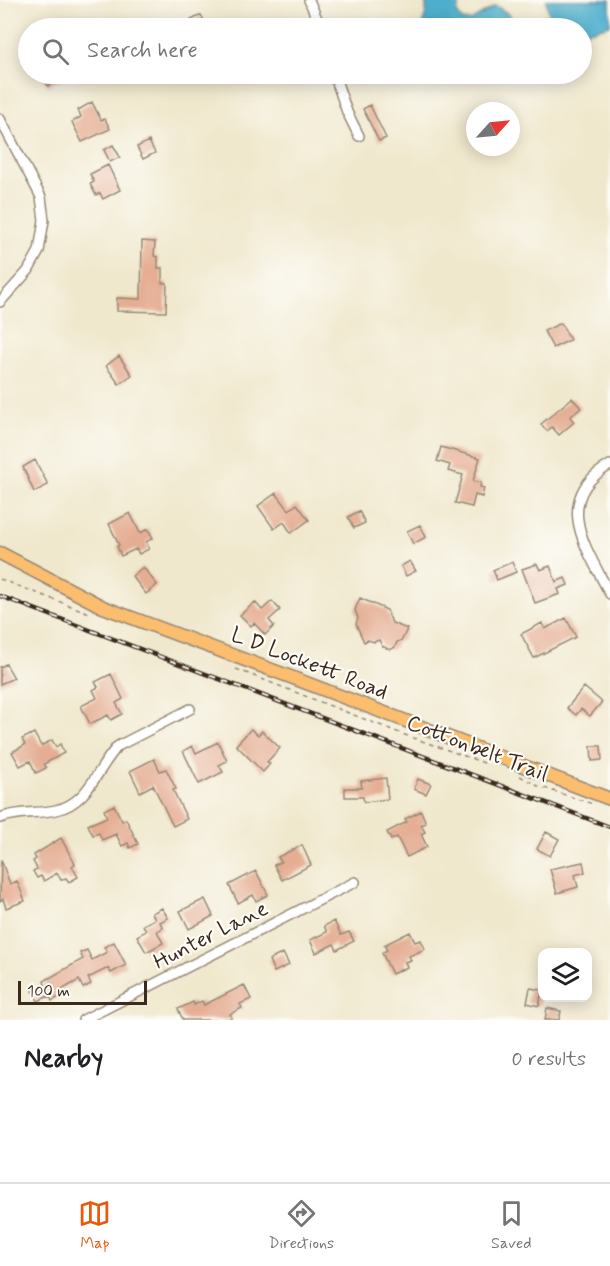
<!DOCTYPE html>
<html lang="en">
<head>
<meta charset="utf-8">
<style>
  :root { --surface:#fff; --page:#f2f2f2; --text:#202124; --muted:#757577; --line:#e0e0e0; --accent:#ea580c }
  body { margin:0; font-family:Mynerve,sans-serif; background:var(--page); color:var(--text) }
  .controls { position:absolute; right:18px; bottom:18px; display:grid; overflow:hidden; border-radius:12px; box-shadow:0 3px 15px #0003 }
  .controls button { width:54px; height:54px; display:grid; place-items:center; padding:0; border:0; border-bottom:2px solid var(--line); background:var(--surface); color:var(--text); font:30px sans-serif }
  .compass { position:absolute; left:466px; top:102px; width:54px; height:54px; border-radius:50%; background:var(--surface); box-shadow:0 3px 15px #0003; rotate:63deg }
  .scale { position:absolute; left:18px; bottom:15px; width:129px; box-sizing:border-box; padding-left:6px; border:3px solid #3b2a1e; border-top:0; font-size:16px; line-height:21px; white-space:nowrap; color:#3b2a1e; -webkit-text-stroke:4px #fdfcf7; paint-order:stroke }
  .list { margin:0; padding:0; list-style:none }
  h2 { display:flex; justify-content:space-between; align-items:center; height:78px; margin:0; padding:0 24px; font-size:26px }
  h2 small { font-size:20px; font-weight:400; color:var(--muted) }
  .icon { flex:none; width:33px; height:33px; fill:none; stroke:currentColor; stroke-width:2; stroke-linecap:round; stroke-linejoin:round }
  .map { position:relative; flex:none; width:610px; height:1020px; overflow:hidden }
  .search { position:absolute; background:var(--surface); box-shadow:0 3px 15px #0003; left:18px; right:18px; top:18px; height:66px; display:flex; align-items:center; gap:15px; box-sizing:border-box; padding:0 21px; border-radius:33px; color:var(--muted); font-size:22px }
  .sheet { height:162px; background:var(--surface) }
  nav { display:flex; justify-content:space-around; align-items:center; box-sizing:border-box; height:84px; border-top:2px solid var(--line); background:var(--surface); font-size:16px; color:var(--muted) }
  nav a { display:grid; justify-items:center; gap:3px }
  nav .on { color:var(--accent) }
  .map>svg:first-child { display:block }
</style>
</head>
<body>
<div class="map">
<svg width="610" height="1020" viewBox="0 0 610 1020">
  <rect width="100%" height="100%" fill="#fdfcf7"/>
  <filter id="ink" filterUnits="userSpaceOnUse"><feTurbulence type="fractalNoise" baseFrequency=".0167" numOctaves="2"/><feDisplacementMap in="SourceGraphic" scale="12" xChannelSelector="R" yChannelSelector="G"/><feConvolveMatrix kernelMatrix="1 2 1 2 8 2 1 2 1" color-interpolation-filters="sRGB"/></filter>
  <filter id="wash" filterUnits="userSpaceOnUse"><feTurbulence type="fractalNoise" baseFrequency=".008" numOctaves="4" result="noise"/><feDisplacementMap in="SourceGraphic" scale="24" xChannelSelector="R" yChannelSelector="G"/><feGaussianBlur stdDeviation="1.35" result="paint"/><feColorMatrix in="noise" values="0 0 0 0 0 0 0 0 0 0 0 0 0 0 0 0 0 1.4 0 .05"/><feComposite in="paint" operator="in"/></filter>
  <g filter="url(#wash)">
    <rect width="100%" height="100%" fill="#f0e8cd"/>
    <path fill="#4eafcd" stroke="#446c76" stroke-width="1.5" d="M425,0h35l-3,13 5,7 9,1 24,-15c12,5 17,12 22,22h-97c5,-7 8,-19 5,-28z
      M546,0h64v25l-28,8v-5h-23l-9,-10z"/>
    <g id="blocks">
      <path fill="#e5ad93" d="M201,15l7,13h-13l-4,-8z
        M47,74h24l-23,12 -6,-10z
        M92,102l9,18 4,-1 5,10 -28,13 -10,-20 9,-5 -3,-7z
        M370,105l16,33 -7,3 -16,-32z
        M149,141l6,12 -12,6 -6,-12z
        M113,145l7,12 -10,5 -6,-12z
        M108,165l12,25 -17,9 -3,-6 -4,2 -6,-11 4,-2 -4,-8z
        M142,241l13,1 -1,14 4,1v11h4v15h5l-1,29 -49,-1v-13l24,1z
        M561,323l9,17 -17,8 -9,-17z
        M119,356l13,19 -13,9 -13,-18z
        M572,398l9,10 -11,9 4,5 -15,13 -7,-8 -5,4 -6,-7z
        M441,447l39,11 -7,23 8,2 -1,4 4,1 -2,9 -7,-2 -3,12 -17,-4 8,-28 -15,-4 2,-6 -13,-4z
        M35,460l13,25 -14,7 -11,-25z
        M276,493l13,17 8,-6 12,16 -18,13 -7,-11 -10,7 -16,-23z
        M359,511l6,12 -11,5 -6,-11z
        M130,513l10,20 8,-4 5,9 -7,4 3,7 -10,5 -3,-5 -15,7 -4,-10 2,-1 -10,-21z
        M420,525l6,12 -13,7 -6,-13z
        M410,561l6,10 -10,5 -5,-10z
        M512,562l4,10 -19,8 -4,-10z
        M537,564l3,6 10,-4 6,16 9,-4 3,7 -10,4 2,5 -25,9 -13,-34z
        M143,567l14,18 -11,9 -14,-18z
        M360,598l27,12 5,13 15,6 -5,11 -5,2 -2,5 -5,3 -8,-4 -3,-6 -5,2 -6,-2 -4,2 -8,-18 2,-6 -3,-8z
        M272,601l8,9 -11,10 5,6 -9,9 -11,-12 -3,3 -11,-11 15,-13 7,8z
        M566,618l10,19 -42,21 -13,-24 21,-11 3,6z
        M6,664l8,14 -14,6v-17z
        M111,674l12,25 -7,4 6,11 -11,6 -3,-5 -18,9 -9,-18 16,-8 -4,-8 5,-3 -3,-5z
        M584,687l18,15 -12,14 -9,-7 -5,6 -9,-7z
        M251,729l7,6 4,-4 18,17 -13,14 3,2 -7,8 -27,-27z
        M34,733l7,13 11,-6 4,7 4,-3 4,9 -20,11 2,4 -10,5 -6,-12 -10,5 -8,-14 13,-7 -3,-6z
        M218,742l9,19 -8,4 4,7 -24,12 -16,-33 9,-5 4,7z
        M591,746h10l1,14 -10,1z
        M154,759l6,12 6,-2 10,20 -3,1 14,29 -14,7 -20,-41 -13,7 -10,-21z
        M386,778l2,21 -24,3 -1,-5h-18v-9h17l-1,-7z
        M418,779l13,5 -5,10 -12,-5z
        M114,805l8,16 4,-2 12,25 -8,4 -2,-5 -6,3 -6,-12 -14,6 -3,-7 -6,2 -5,-10 19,-8 -3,-7z
        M421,811l5,12 -5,2 4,7 -4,2 6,13 -20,10 -10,-20 -6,3 -4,-8 20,-10 -2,-3z
        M546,832l13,7 -9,17 -13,-7z
        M61,838l14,26 -3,2 6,11 -9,5 -3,-4 -5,2 -4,-7 -13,8 -3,-5 -4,2 -4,-7 4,-2 -4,-8 3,-2 -2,-4z
        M302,845l9,20 -29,15 -8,-15 7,-3 -3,-5z
        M1,860l9,24 7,-3 8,20 -19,7 -3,-9 -3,2z
        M583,862l2,10 -10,3 3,12 -21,6 -7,-24z
        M256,871l12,24 -12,6 -3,-6 -15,8 -9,-18z
        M205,899l8,17 -24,13 -9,-18z
        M162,908l6,10 -8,4 3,6 -6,3 6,12 -17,9 -9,-16 9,-5 -3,-6 12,-6 -3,-6z
        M334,921l7,14 8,-3 5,9 -17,9 -3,-6 -18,9 -6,-13 17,-8 -3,-6z
        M410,932l5,10 6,-2 4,9 -16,7 2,4 -6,2 2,5 -15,7 -10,-21 5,-3 -3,-5z
        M114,942l12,23 -15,8 -3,-5 -20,10 3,6 -8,4 -4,-8 -18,10 2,5 -11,6 -3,-5 -11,5 -5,-10 12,-6 -1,-4 39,-22 -3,-6 7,-3 5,10 15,-8 -3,-5z
        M283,953l6,12 -15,7 -5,-12z
        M244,985l7,14 -11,5 2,4 -12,6 2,4 -4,2h-45l-5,-11 15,-7 1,3 8,-4 2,4z
        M530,988l12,2 -3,16 -12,-3z
        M547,1008l14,3 -2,9h-14z"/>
    </g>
  </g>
  <g filter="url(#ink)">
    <use href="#blocks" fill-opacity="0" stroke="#968976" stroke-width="1.5"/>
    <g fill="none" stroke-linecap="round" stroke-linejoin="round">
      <defs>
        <path id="minor" d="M309,0l12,28
          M334,74l13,38 12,24
          M0,119l41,78 3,23 -5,31 -11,20 -28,31
          M610,465c-60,34 -23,84 0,129
          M0,818c19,-7 37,-4 56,-8 33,-7 41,-42 62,-64l72,-37
          M83,1020l272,-138"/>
        <path id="major" d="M0,553l103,54 185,69 322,123"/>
      </defs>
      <use href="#minor" stroke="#968976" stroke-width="12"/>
      <use href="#major" stroke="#968976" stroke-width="15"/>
      <path stroke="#968976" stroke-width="1.5" stroke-dasharray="4.5 4.5" stroke-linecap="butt" d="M0,579l92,35
        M236,669l169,66 82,29
        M520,776l18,10 55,18"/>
      <use href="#minor" stroke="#fff" stroke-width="9"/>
      <use href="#major" stroke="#fbbd6e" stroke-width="12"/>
      <defs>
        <path id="rail" d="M0,596l610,231"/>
      </defs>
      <use href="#rail" stroke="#3b2a1e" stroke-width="4.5"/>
      <use href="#rail" stroke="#fdfcf7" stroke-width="2" stroke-dasharray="7" stroke-linecap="butt"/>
    </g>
  </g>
  <g text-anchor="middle" stroke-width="4.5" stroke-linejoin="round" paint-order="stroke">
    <g font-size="22" fill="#3b2a1e" stroke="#fdfcf7">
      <text transform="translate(310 662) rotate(21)" y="8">L D Lockett Road</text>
      <text transform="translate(478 747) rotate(21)" y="8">Cottonbelt Trail</text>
      <text transform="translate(210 934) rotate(-27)" y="8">Hunter Lane</text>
    </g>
  </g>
</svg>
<div class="controls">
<button><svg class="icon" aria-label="layers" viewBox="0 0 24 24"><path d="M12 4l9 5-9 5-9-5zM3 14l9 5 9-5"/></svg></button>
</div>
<svg class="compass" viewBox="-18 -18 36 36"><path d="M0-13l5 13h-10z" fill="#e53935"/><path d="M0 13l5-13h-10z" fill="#757577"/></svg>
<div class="scale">100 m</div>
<div class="search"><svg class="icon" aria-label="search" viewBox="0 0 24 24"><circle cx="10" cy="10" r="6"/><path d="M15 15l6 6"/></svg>Search here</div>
</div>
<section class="sheet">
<h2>Nearby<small>0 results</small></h2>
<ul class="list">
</ul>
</section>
<nav>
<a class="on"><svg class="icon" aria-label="map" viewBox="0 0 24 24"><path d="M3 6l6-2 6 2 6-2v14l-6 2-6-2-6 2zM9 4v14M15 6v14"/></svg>Map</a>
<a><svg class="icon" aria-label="directions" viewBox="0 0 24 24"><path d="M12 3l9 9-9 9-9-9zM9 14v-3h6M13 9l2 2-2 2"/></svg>Directions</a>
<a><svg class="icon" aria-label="saved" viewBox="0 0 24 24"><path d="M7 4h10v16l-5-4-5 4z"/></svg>Saved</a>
</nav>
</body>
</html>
